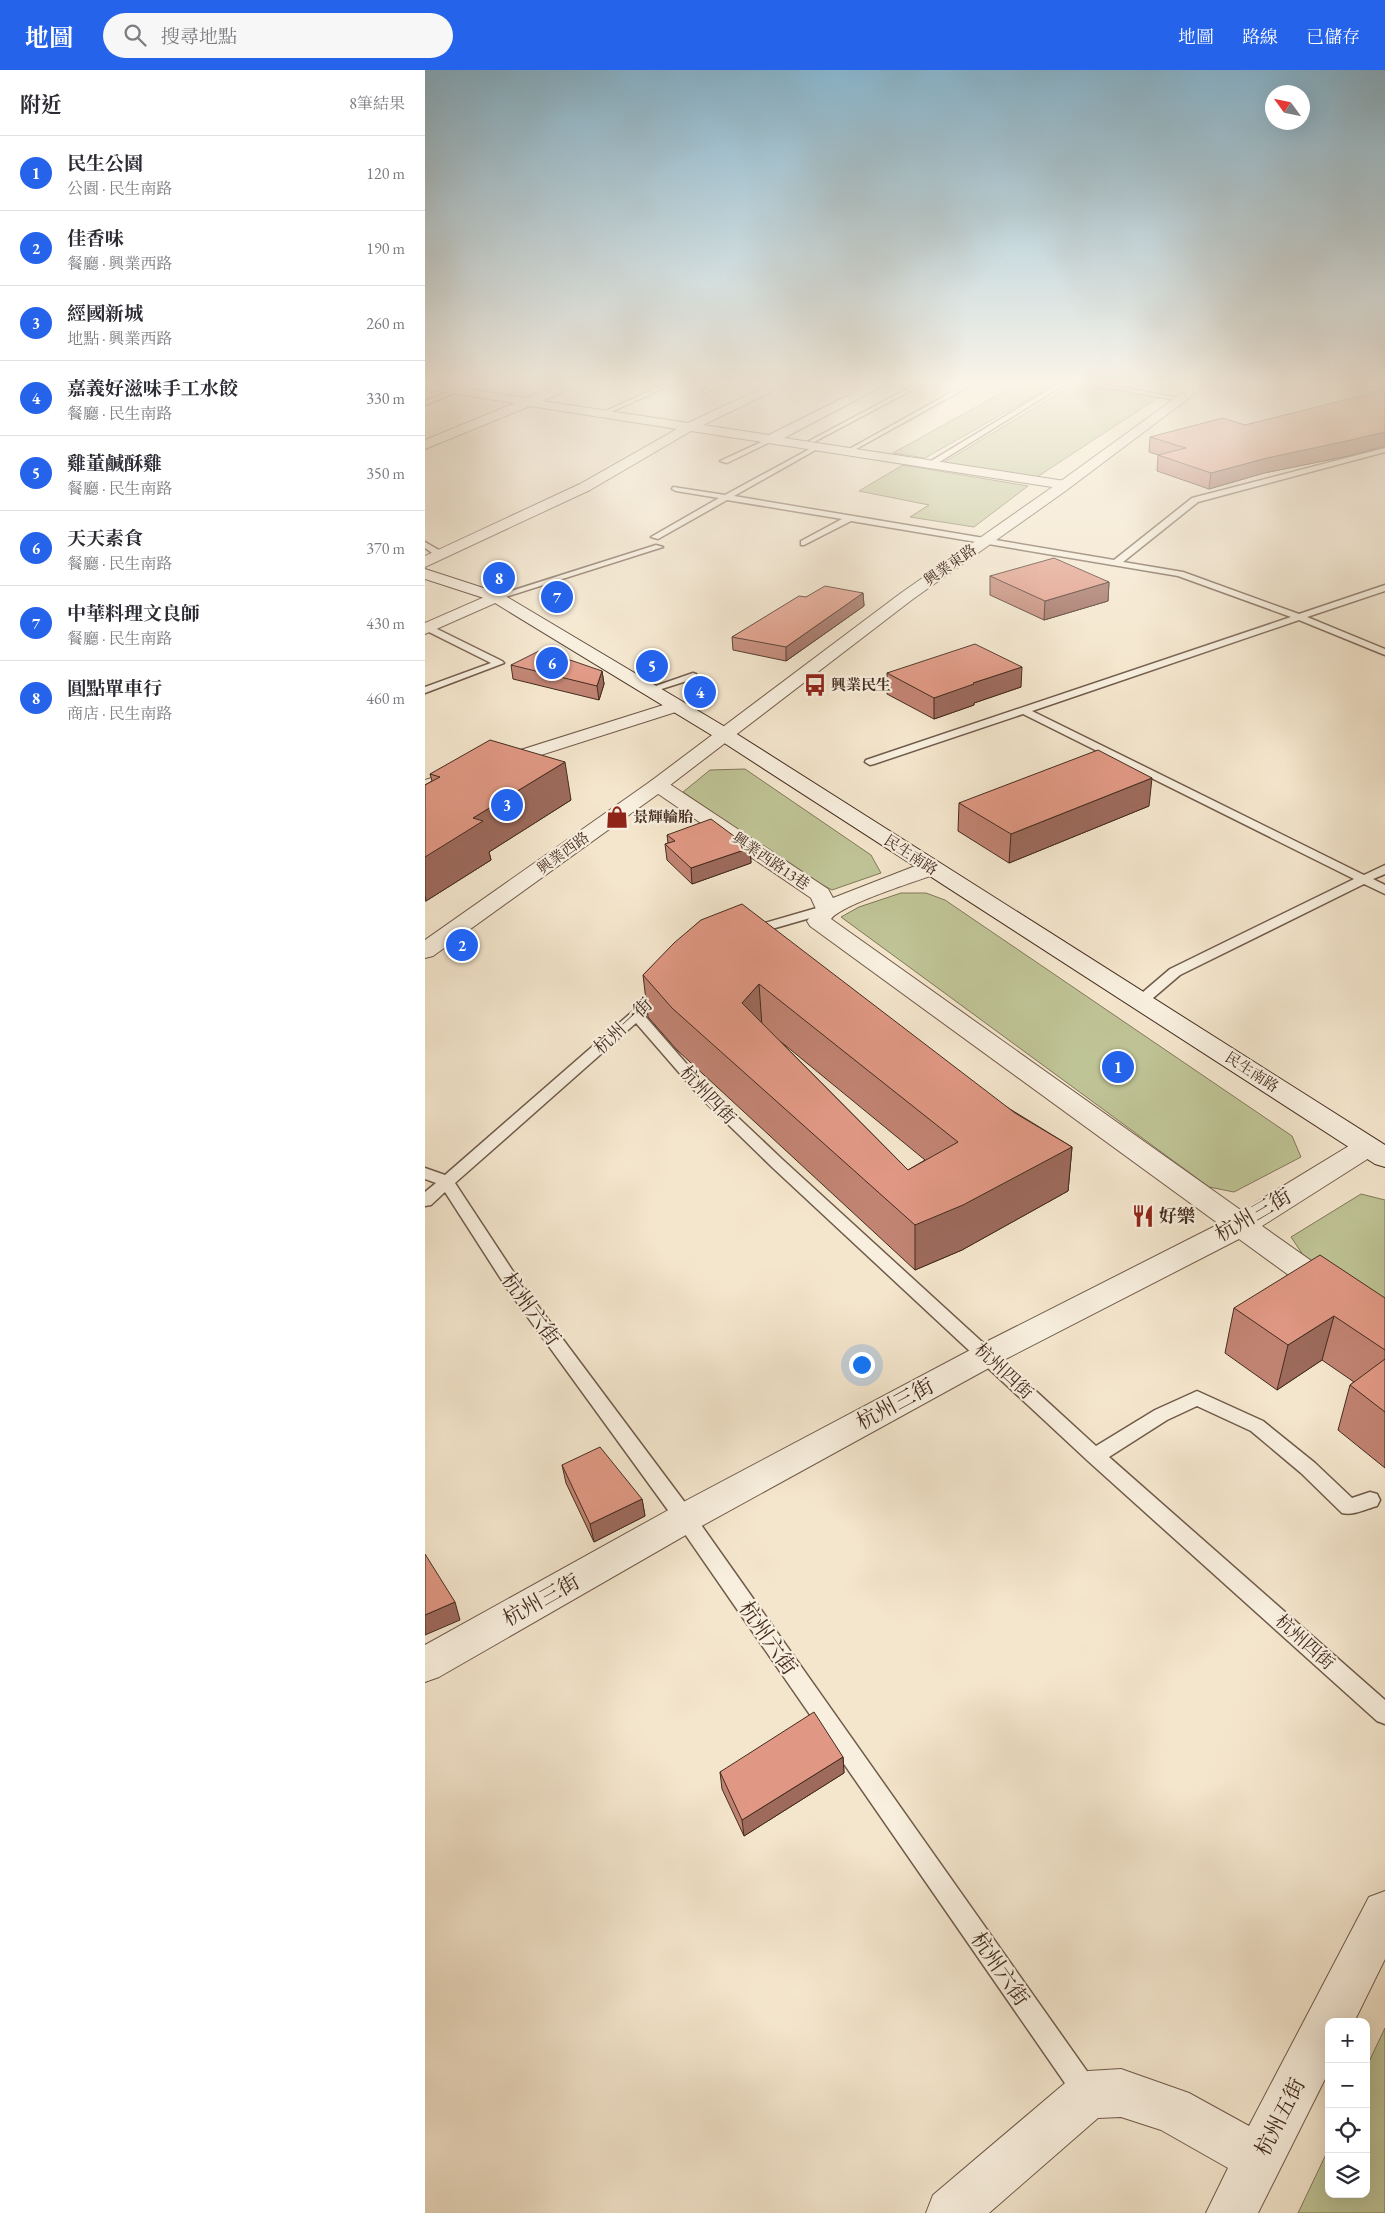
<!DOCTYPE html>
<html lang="zh-TW">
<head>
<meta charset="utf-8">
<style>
  :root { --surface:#fff; --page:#f7f7f7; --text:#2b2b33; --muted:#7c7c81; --line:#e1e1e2; --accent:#2563eb }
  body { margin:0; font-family:"EB Garamond","Noto Serif TC",serif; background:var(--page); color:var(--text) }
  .controls { position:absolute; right:15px; bottom:15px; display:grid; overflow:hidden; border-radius:10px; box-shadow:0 5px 20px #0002 }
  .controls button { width:45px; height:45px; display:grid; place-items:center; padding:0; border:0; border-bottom:1px solid var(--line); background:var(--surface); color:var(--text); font:25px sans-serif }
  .compass { position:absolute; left:840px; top:15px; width:45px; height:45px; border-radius:50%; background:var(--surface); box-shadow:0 5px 20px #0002; rotate:303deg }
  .you { position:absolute; left:436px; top:1294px; width:18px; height:18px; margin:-12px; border:4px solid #fff; border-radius:50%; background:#1a73e8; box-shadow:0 0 0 8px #1a73e833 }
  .badge { display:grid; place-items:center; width:32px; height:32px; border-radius:50%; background:var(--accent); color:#fff; font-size:16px; font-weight:700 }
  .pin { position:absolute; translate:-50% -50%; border:2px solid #fff; box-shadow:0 1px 5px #0006 }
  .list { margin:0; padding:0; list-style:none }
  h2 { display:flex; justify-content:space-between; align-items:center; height:65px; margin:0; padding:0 20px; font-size:21px }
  h2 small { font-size:16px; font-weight:400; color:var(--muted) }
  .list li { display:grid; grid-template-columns:32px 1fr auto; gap:15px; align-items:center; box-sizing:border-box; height:75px; padding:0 20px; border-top:1px solid var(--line) }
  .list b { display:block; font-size:19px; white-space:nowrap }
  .list p { margin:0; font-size:16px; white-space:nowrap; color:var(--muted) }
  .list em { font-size:16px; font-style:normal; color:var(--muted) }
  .icon { flex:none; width:28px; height:28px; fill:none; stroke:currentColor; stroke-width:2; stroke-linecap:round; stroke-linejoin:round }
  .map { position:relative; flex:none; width:960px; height:2143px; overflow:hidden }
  header { display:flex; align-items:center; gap:30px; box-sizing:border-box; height:70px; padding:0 25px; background:var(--accent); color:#fff }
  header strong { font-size:24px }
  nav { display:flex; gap:28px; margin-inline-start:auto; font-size:18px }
  .search { width:350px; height:45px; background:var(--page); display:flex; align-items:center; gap:12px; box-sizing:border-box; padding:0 18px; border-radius:28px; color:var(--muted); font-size:19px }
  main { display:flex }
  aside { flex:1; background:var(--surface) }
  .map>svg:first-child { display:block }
</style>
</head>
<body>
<header>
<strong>地圖</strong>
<div class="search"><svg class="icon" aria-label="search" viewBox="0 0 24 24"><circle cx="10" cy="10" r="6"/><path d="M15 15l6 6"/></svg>搜尋地點</div>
<nav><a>地圖</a><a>路線</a><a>已儲存</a></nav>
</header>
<main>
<aside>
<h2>附近<small>8筆結果</small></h2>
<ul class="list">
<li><span class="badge">1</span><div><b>民生公園</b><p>公園 · 民生南路</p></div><em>120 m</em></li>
<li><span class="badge">2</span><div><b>佳香味</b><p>餐廳 · 興業西路</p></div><em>190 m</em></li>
<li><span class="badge">3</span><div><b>經國新城</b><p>地點 · 興業西路</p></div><em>260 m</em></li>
<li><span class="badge">4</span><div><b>嘉義好滋味手工水餃</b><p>餐廳 · 民生南路</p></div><em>330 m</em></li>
<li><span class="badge">5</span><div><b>雞董鹹酥雞</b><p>餐廳 · 民生南路</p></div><em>350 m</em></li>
<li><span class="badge">6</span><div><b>天天素食</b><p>餐廳 · 民生南路</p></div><em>370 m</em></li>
<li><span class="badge">7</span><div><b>中華料理文良師</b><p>餐廳 · 民生南路</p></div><em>430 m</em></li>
<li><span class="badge">8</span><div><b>圓點單車行</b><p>商店 · 民生南路</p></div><em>460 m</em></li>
</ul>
</aside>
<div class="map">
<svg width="960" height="2143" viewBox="0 0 960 2143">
  <rect width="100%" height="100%" fill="#f4e6cd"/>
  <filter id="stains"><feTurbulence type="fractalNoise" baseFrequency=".004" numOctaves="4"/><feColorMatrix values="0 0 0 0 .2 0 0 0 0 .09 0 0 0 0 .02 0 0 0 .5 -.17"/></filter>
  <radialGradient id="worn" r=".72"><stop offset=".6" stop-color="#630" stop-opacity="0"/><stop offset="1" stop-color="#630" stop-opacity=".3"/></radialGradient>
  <path fill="#bfc496" stroke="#82785a" d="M595,313h37l-132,75 -32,-5z
    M649,314l85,13 -122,80 -94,-14z
    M478,395l125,21 -54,41 -64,-10 19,-12 -70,-14z
    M320,699l126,86 10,18 -49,17 -24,-13 -125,-85 27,-22z
    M476,823h25l19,7 347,236 9,21 -67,35 -25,-5 -368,-270 18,-10z
    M936,1124l24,6v113l-82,-58 -12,-18z
    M960,1958v185h-87l31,-65v46h37v-126z"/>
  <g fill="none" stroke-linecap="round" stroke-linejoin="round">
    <defs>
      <path id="service" d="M243,313h8l-72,32 -5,-1z
        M290,313h9l-18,9 -5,-1z
        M493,313h7l-111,59 -5,-1z
        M543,313h7l-126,70 -5,-1z
        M635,313h7l-134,83 -7,-2z
        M659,313h13l87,16 -3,2z
        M923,313h9l28,8v4z
        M29,320l5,1 -34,14v-4z
        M345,368l2,1v2l-45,22 -7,-2z
        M392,375l3,2 -1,1 -85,48 380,64 78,-62 193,-50v4l-187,50 -75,60 60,10 116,42 86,-29v6l-78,26 78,32v6l-86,-35 -267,91 332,164 21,-10v9l-12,5 12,6v9l-21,-10 -184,91 -34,29h-10l-2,-3 2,-3 34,-29 184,-90 -331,-165 -149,50 -4,1 -5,-3 1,-2 425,-143 -113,-41 -327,-55 -47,24h-3v-4l41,-22 -115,-19 -69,39 -7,-2 68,-39 -43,-7 -4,-2 1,-2 52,8z
        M0,472l19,11v4h-6l-13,-9z
        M231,475l7,2 -164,52 -7,-2z
        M0,553l77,38 2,2 -79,30v-6l66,-24 -66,-33z
        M268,603l3,1v4l-47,15 -5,-3z
        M402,835l4,1 2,3 -2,3 -80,23 -6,-4 2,-3z
        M236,916l7,4 -24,25 68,78 71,67 313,286 59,-36 42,-19 66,30 52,42 37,35 18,-6 7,2 3,6 -3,6c-11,3 -24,10 -35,7l-41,-40 -50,-42 -54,-25 -30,14 -58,37 276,243v24l-8,-3 -289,-260 -315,-293 -71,-69 -66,-76 -181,160 65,99 172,230 404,572 4,9 -4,9 -9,4 -9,-4 -400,-578 -170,-234 -63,-98 -14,13 -6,1v-14l11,-9 -11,-4v-11l20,7 187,-163 24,-25z"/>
      <path id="minor" d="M0,313l102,15 37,-15h16l-2,2 -36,16 146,22 85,-40h15l-2,2 -83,40 66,10 104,-52h15l-104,55 281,43 7,4 -7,4 -374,-58 -101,59 -165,77v-11l155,-72 97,-55 -147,-23 -105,43v-9l90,-37 -90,-14z
        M71,522l6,2 2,3 -2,3 -77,34v-11z
        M251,631l6,1 3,4 -3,4 -257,82v-12z
        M233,709l7,2 163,108 5,9 90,-35 8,-2 8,2 3,5 -3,5c-22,8 -96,31 -108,46l411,292 115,-70 10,-3 10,3 4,6 -4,6 -115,73 123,87v28l-11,-4 -135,-98 -241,124 -300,165 -259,149 -14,5v-37l247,-137 304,-161 243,-123 -409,-298 -3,-5 9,-12 -5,-11 -160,-109 -3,-4 3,-4z
        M960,1821v68l-31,63h-25v49l-71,142h-52l22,-45 -67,-38 -40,-13 -23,1 -109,95h-63l7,-18 138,-117 17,-7 33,-2 68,24 60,33 120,-229z"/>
      <path id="tertiary" d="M771,313h13l-145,109 -151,107 -248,190 -232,167 -8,2v-18l226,-159 250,-188 153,-107z"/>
      <path id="secondary" d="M0,499l77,25 230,137 653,414v22l-10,-3 -657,-425 -228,-139 -65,-21z"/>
    </defs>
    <use href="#service" stroke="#705a4a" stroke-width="3"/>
    <use href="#minor" stroke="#705a4a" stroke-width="2"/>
    <use href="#tertiary" stroke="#705a4a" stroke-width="2"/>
    <use href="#secondary" stroke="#442c1f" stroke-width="2"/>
    <use href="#service" fill="#f8efde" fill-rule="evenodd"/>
    <use href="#minor" fill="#f8efde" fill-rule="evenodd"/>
    <use href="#tertiary" fill="#f8efde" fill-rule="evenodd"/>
    <use href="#secondary" fill="#f8efde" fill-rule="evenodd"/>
  </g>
  <path fill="#c18372" stroke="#442c1f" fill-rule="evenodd" d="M820,355l103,31 -84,17 -55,16 -52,-18 1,-16 -9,-3 1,-15z
    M565,506l119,6 -1,19 -64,19 -54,-25z
    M438,523l1,13 -78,55 -53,-11 -1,-13 74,-40z
    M86,595l91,6 2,13 -5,16 -86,-21z
    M462,603l134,14 -47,16v2l-40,14 -47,-25z
    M5,704l141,26 -82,52 2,8 -65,41h-1v-116l7,-4z
    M534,733l190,3 -140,57 -51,-32z
    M242,765l83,13 1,15 -59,21 -25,-24 -2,-16 3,-1z
    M276,850l371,227 -4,44 -106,59 -47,20 -238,-220 -29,-33 -5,-42zM355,971l145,119 -17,10z
    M960,1228v170l-47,-38 12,-45 4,-3 -32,-22 -45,30 -52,-37 9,-45z
    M137,1395l80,34 3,17 -51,26 -28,-59z
    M418,1687l1,16 -100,63 -22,-47 -2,-17z"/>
  <path fill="#9d6a5c" stroke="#442c1f" d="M960,362v14l-37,10 -84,17 -55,16 2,-16 56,-15z
    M684,512l-1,19 -64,19 1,-19z
    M438,523l1,13 -78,55v-14z
    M597,597l-1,20 -47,16v2l-40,14v-21l39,-15z
    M177,601l2,13 -5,16 -2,-14z
    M140,692l6,38 -82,52 2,8 -65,41 -1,-6v-38l48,-39z
    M727,708l-3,28 -140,57 2,-29z
    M325,778l1,15 -59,21 -1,-16z
    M334,914l3,42 -20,-23z
    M647,1077l-4,44 -106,59 -47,20v-45z
    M909,1246l-12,44 -45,30 11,-45z
    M217,1429l3,17 -51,26 -4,-18z
    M30,1532l5,18 -35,15v-20z
    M418,1687l1,16 -100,63 -2,-16z"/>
  <path fill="#e09884" stroke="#442c1f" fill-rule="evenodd" d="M960,320v42l-34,8 -84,18 -56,15 -53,-18 28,-7 -36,-11 73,-19 22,7z
    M629,488l55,24 -64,19 -55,-25z
    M400,516l38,7 -77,54 -54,-10 67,-41 7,1z
    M550,574l47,23 -49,16 1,1 -40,14 -47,-25z
    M116,580l61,21 -5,15 -86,-21z
    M65,670l75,22 -92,56 10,3 -58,36v-72l15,-8 -10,-3z
    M673,680l54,28 -141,56 -52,-31z
    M286,749l39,29 -59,20 -26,-24 10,-3 -8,-6z
    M317,834l273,209 57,34 -109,58 -48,20 -243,-217 -29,-33 31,-32 27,-23zM334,914l199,158 -50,28 -166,-167z
    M895,1185l65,43v52l-51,-34 -46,29 -54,-37z
    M960,1289v53l-35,-27z
    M175,1377l42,52 -52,25 -28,-59z
    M0,1484l30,48 -30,13z
    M389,1642l29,45 -101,63 -22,-48z"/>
  <linearGradient id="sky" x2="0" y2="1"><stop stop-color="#89b9d3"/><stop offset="0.51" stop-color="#faf4e8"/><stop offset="1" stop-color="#faf4e8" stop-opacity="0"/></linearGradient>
  <rect width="960" height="613" fill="url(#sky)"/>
  <defs>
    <symbol id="bus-bare" viewBox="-9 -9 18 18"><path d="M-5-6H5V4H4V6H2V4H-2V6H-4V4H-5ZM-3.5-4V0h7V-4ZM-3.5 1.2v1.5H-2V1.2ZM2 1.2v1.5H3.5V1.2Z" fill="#8f2418" stroke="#f8efde" stroke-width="2.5" paint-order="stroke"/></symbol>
    <symbol id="shop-bare" viewBox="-9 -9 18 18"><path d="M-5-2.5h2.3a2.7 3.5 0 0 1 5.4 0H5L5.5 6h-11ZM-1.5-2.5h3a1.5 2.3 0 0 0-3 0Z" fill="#8f2418" stroke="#f8efde" stroke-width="2.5" paint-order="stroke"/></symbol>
    <symbol id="restaurant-bare" viewBox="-9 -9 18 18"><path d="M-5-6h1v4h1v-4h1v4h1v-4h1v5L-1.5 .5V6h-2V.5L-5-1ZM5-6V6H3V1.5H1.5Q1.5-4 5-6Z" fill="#8f2418" stroke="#f8efde" stroke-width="2.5" paint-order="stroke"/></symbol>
  </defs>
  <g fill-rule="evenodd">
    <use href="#bus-bare" x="374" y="599" width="32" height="32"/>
    <use href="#shop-bare" x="176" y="731" width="32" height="32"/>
    <use href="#restaurant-bare" x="702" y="1130" width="32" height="32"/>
  </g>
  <g text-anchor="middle" stroke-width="4.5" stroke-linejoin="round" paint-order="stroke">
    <g font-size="15" fill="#442c1f" stroke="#f8efde">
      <text transform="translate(525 495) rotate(-35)" y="5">興業東路</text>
      <text transform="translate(138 783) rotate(-36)" y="5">興業西路</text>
      <text transform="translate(486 785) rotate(33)" y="5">民生南路</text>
      <text transform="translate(346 791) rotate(34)" y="5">興業西路13巷</text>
      <text transform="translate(827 1002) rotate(33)" y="5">民生南路</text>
    </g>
    <g font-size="15" font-weight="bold" fill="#442c1f" stroke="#f8efde" text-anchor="start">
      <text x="406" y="620">興業民生</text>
      <text x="208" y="752">景輝輪胎</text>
    </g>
    <g font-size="18" fill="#442c1f" stroke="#f8efde">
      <text transform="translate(198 956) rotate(-43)" y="6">杭州一街</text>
      <text transform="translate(283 1025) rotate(47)" y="6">杭州四街</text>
      <text transform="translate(579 1301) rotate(43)" y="6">杭州四街</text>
      <text transform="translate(880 1572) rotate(42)" y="6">杭州四街</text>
    </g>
    <g font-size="18" font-weight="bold" fill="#442c1f" stroke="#f8efde" text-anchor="start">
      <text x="734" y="1152">好樂</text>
    </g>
    <g font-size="21" fill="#442c1f" stroke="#f8efde">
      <text transform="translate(828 1145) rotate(-30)" y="7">杭州三街</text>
      <text transform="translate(106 1239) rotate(54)" y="7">杭州六街</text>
      <text transform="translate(470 1334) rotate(-28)" y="7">杭州三街</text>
      <text transform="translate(116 1530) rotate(-29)" y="7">杭州三街</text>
      <text transform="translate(343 1568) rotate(55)" y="7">杭州六街</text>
      <text transform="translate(575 1899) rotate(55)" y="7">杭州六街</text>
      <text transform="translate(855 2047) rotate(-63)" y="7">杭州五街</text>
    </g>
  </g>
  <rect width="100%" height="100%" filter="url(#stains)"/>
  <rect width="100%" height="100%" fill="url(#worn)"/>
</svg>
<div class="controls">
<button>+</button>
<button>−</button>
<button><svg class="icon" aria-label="locate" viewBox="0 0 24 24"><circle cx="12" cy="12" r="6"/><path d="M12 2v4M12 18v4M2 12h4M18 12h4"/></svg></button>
<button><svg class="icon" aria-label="layers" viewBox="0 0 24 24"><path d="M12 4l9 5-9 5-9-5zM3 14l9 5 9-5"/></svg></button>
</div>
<svg class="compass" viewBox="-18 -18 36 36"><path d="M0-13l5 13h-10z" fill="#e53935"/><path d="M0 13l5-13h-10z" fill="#7c7c81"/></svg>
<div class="you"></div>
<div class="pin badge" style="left:693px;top:997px">1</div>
<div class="pin badge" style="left:37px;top:875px">2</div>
<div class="pin badge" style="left:82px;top:735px">3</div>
<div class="pin badge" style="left:275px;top:622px">4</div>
<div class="pin badge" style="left:227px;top:596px">5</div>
<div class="pin badge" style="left:127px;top:593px">6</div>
<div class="pin badge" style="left:132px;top:527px">7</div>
<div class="pin badge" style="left:74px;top:508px">8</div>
</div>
</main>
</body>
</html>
